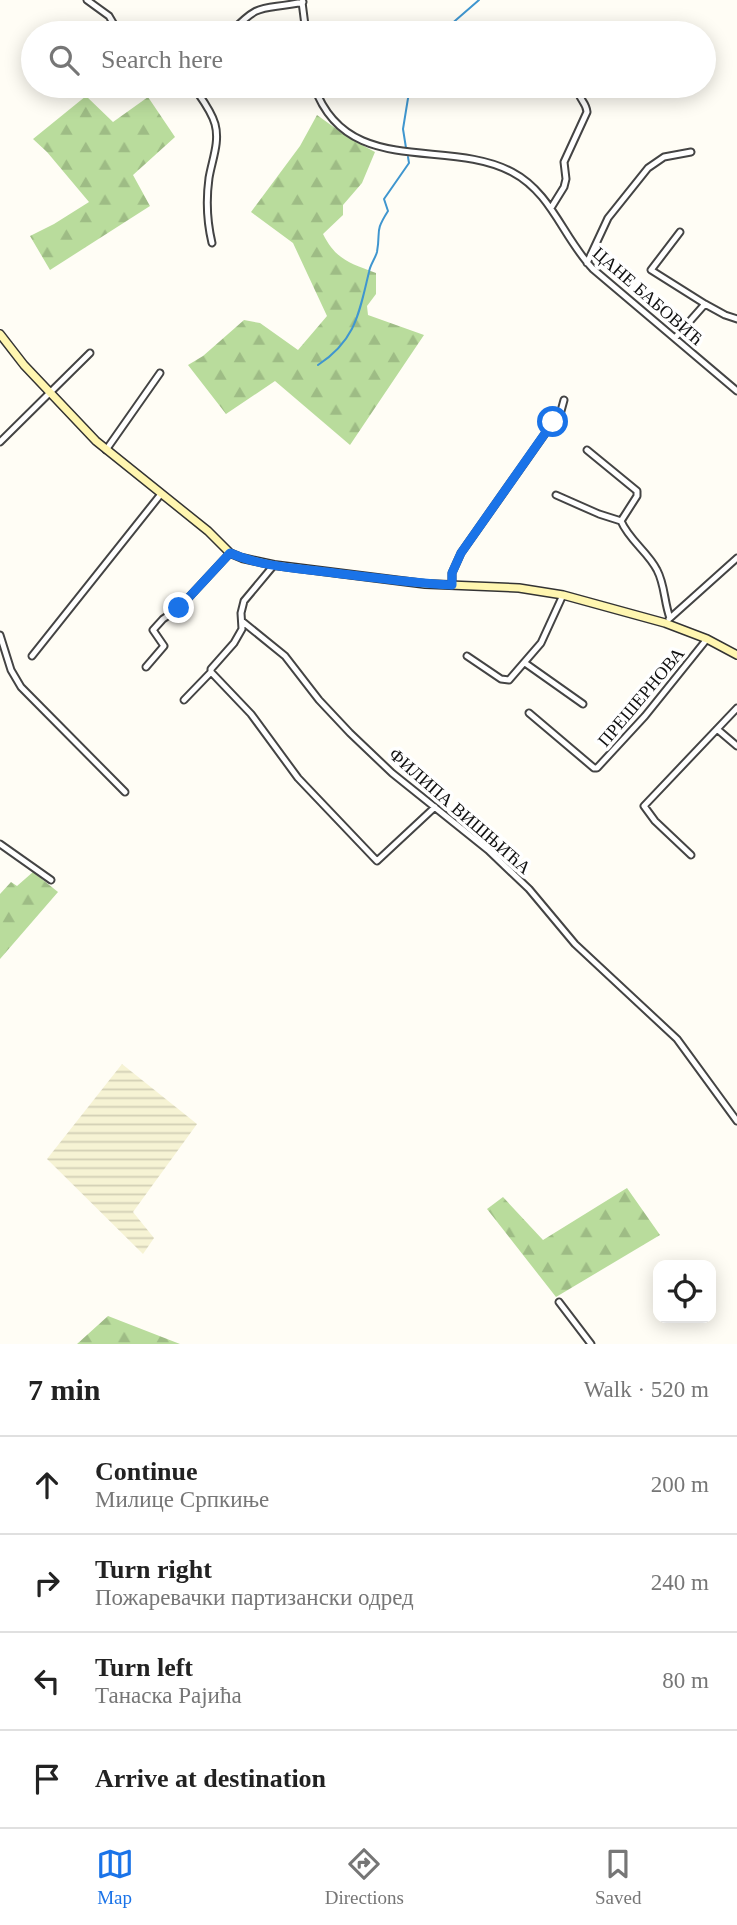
<!DOCTYPE html>
<html lang="en">
<head>
<meta charset="utf-8">
<style>
  :root { --surface:#fff; --page:#f6f6f6; --text:#222; --muted:#767676; --line:#e0e0e0; --accent:#1a73e8 }
  body { margin:0; font-family:Georgia,serif; background:var(--page); color:var(--text) }
  .controls { position:absolute; right:21px; bottom:21px; display:grid; overflow:hidden; border-radius:14px; box-shadow:0 4px 18px #0003 }
  .controls button { width:63px; height:63px; display:grid; place-items:center; padding:0; border:0; border-bottom:2px solid var(--line); background:var(--surface); color:var(--text); font:35px sans-serif }
  .stop { position:absolute; width:21px; height:21px; margin:-16px; border:5px solid #1a73e8; border-radius:50%; background:#fff }
  .stop.end { background:#1a73e8; border-color:#fff; box-shadow:0 2px 7px #0008 }
  .list { margin:0; padding:0; list-style:none }
  h2 { display:flex; justify-content:space-between; align-items:center; height:91px; margin:0; padding:0 28px; font-size:30px }
  h2 small { font-size:23px; font-weight:400; color:var(--muted) }
  .list li { display:grid; grid-template-columns:46px 1fr auto; gap:21px; align-items:center; box-sizing:border-box; height:98px; padding:0 28px; border-top:2px solid var(--line) }
  .list b { display:block; font-size:26px; white-space:nowrap }
  .list p { margin:0; font-size:23px; white-space:nowrap; color:var(--muted) }
  .list em { font-size:23px; font-style:normal; color:var(--muted) }
  .icon { flex:none; width:38px; height:38px; fill:none; stroke:currentColor; stroke-width:2; stroke-linecap:round; stroke-linejoin:round }
  .map { position:relative; flex:none; width:737px; height:1344px; overflow:hidden }
  .search { position:absolute; background:var(--surface); box-shadow:0 4px 18px #0003; left:21px; right:21px; top:21px; height:77px; display:flex; align-items:center; gap:18px; box-sizing:border-box; padding:0 24px; border-radius:38px; color:var(--muted); font-size:26px }
  .sheet { height:483px; background:var(--surface) }
  nav { display:flex; justify-content:space-around; align-items:center; box-sizing:border-box; height:98px; border-top:2px solid var(--line); background:var(--surface); font-size:19px; color:var(--muted) }
  nav a { display:grid; justify-items:center; gap:4px }
  nav .on { color:var(--accent) }
  .map>svg:first-child { display:block }
</style>
</head>
<body>
<div class="map">
<svg width="737" height="1344" viewBox="0 0 737 1344">
  <defs>
    <pattern id="farmland-rules" width="6" height="5" patternUnits="userSpaceOnUse" patternTransform="scale(1.75)"><rect width="6" height="5" fill="#f6f3d4"/><path d="M0 2.5h6" fill="none" stroke="#d2cfb5"/></pattern>
    <pattern id="forest-firs" width="22" height="20" patternUnits="userSpaceOnUse" patternTransform="scale(1.75)"><rect width="22" height="20" fill="#b9dc9c"/><path d="M5 1l3.5 6h-7zM16 11l3.5 6h-7z" fill="#9ebc85"/></pattern>
  </defs>
  <rect width="100%" height="100%" fill="#fffdf5"/>
  <path fill="url(#farmland-rules)" d="M122,1064l75,60 -64,88 21,26 -11,16 -96,-95z"/>
  <path fill="url(#forest-firs)" d="M86,96l27,26 35,-25 27,40 -42,38 17,31 -100,64 -20,-34 24,-12 35,-22 -42,-50 -14,-13z
    M317,115l32,23 26,14 -13,31 -19,22v10l-20,19c13,26 27,29 53,39v21l-9,12 1,9 56,20 -74,110 -75,-64 -49,33 -38,-49 15,-9 41,-36 16,3 38,27 29,-34 -34,-73 -42,-31 49,-66z
    M33,872l25,20 -58,67v-65l11,-12 6,4z
    M627,1188l33,47 -104,62 -69,-88 16,-12 40,43z
    M108,1316l72,28h-103z"/>
  <g fill="none" stroke-linecap="round" stroke-linejoin="round">
    <path stroke="#3f96cf" stroke-width="2" d="M441,33l38,-33
      M406,148l-3,-19 7,-43
      M318,365c38,-25 41,-52 51,-93 1,-7 6,-13 8,-20 4,-22 -3,-19 11,-41l-4,-12 25,-36 -1,-6"/>
    <defs>
      <path id="street" d="M87,0l22,16 10,17
        M302,2l4,31
        M230,33c32,-33 31,-22 73,-31
        M193,86c8,12 18,24 22,38 5,18 -3,36 -6,54 -3,22 -2,44 3,65
        M314,86c33,93 132,51 198,86 40,21 51,66 81,97l144,122
        M551,208l13,-21 2,-8 -2,-17 23,-50c-1,-11 -9,-12 -10,-26
        M680,232l-29,38 54,34
        M587,263l21,-45 40,-50 16,-11 27,-5
        M675,338l30,-34 20,11 12,4
        M0,442l90,-89
        M106,450l54,-77
        M587,450l50,41v5l-16,25
        M556,495l43,19 22,7c8,19 27,31 36,49 8,15 7,32 13,48
        M274,565l-30,36 -3,12 1,16 -8,14 -23,26v3l40,42 47,64 79,83 58,-54
        M452,585v-12l9,-20 100,-142 3,-11
        M669,619l68,-61
        M243,622l42,34 34,44 31,33 42,40 96,77 41,39 46,55 102,95 60,82
        M0,635l11,35 10,17 104,105
        M32,656l129,-162
        M467,656l34,23 8,1 32,-37 22,-48
        M525,663l58,41
        M146,667l18,-21 -11,-16 10,-11 16,-11 51,-55
        M184,700l27,-28
        M529,713l65,55h3l48,-52 62,-77
        M717,729l20,17
        M0,844l51,36
        M691,855l-36,-34 -11,-15 93,-98
        M559,1302l32,42"/>
      <path id="secondary" d="M0,334l24,31 72,76 112,90 22,22 12,5 32,7 151,19 94,4 44,7 102,28 42,16 30,16"/>
    </defs>
    <use href="#street" stroke="#444" stroke-width="9"/>
    <use href="#secondary" stroke="#333" stroke-width="10"/>
    <use href="#street" stroke="#fff" stroke-width="5"/>
    <use href="#secondary" stroke="#fff6b0" stroke-width="7"/>
  </g>
  <g fill="none" stroke-linecap="round" stroke-linejoin="round">
    <path stroke="#1a73e8" stroke-width="9" d="M179,608l51,-55c30,13 64,15 97,19 41,5 83,11 125,13v-12l9,-20 92,-131"/>
  </g>
  <g text-anchor="middle" stroke-width="7" stroke-linejoin="round" paint-order="stroke">
    <g font-size="18" fill="#111" stroke="#fff">
      <text transform="translate(648 296) rotate(41)" y="6">ЦАНЕ БАБОВИЋ</text>
      <text transform="translate(641 697) rotate(-50)" y="6">ПРЕШЕРНОВА</text>
      <text transform="translate(460 811) rotate(41)" y="6">ФИЛИПА ВИШЊИЋА</text>
    </g>
  </g>
</svg>
<div class="controls">
<button><svg class="icon" aria-label="locate" viewBox="0 0 24 24"><circle cx="12" cy="12" r="6"/><path d="M12 2v4M12 18v4M2 12h4M18 12h4"/></svg></button>
</div>
<div class="stop" style="left:553px;top:422px"></div>
<div class="stop end" style="left:179px;top:608px"></div>
<div class="search"><svg class="icon" aria-label="search" viewBox="0 0 24 24"><circle cx="10" cy="10" r="6"/><path d="M15 15l6 6"/></svg>Search here</div>
</div>
<section class="sheet">
<h2>7 min<small>Walk · 520 m</small></h2>
<ul class="list">
<li><svg class="icon" aria-label="ahead" viewBox="0 0 24 24"><path d="M12 20V5M6 11l6-6 6 6"/></svg><div><b>Continue</b><p>Милице Српкиње</p></div><em>200 m</em></li>
<li><svg class="icon" aria-label="right" viewBox="0 0 24 24"><path d="M7 20v-9h11M14 6l5 5-5 5"/></svg><div><b>Turn right</b><p>Пожаревачки партизански одред</p></div><em>240 m</em></li>
<li><svg class="icon" aria-label="left" viewBox="0 0 24 24"><path d="M17 20v-9H6M10 6l-5 5 5 5"/></svg><div><b>Turn left</b><p>Танаска Рајића</p></div><em>80 m</em></li>
<li><svg class="icon" aria-label="arrive" viewBox="0 0 24 24"><path d="M6 21V4h12l-3 4 3 4H6"/></svg><div><b>Arrive at destination</b></div></li>
</ul>
</section>
<nav>
<a class="on"><svg class="icon" aria-label="map" viewBox="0 0 24 24"><path d="M3 6l6-2 6 2 6-2v14l-6 2-6-2-6 2zM9 4v14M15 6v14"/></svg>Map</a>
<a><svg class="icon" aria-label="directions" viewBox="0 0 24 24"><path d="M12 3l9 9-9 9-9-9zM9 14v-3h6M13 9l2 2-2 2"/></svg>Directions</a>
<a><svg class="icon" aria-label="saved" viewBox="0 0 24 24"><path d="M7 4h10v16l-5-4-5 4z"/></svg>Saved</a>
</nav>
</body>
</html>
